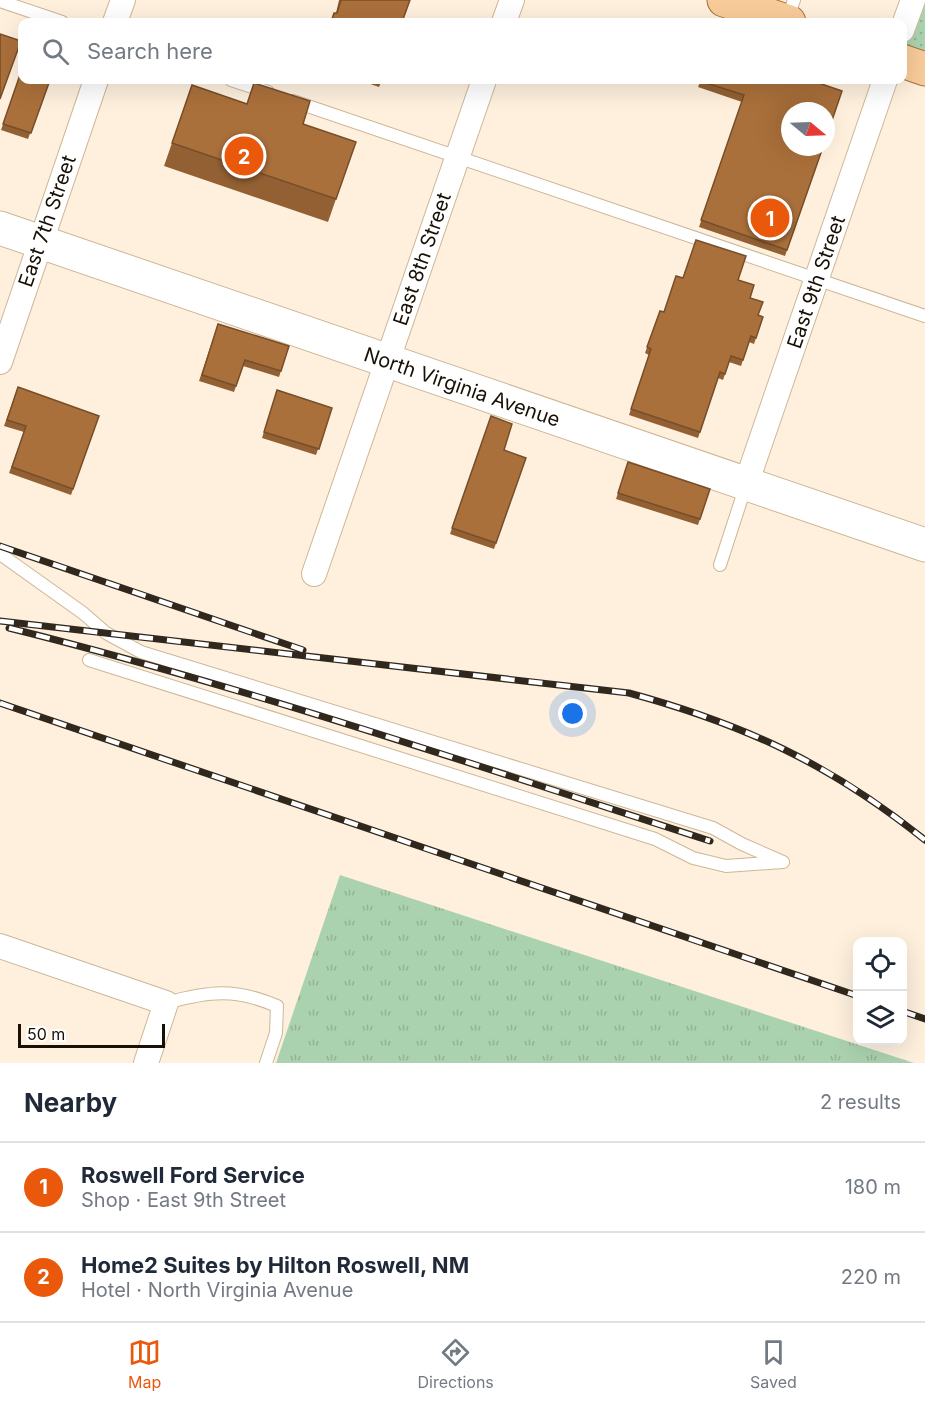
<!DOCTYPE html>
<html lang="en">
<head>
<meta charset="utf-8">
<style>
  :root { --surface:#fff; --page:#f2f2f3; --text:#1f2937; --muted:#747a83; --line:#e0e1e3; --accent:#ea580c }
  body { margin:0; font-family:Inter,sans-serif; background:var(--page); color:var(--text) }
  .controls { position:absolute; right:18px; bottom:18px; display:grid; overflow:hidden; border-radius:12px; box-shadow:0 6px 24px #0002 }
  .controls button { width:54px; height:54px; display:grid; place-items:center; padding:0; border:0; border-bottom:2px solid var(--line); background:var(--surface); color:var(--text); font:30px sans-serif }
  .compass { position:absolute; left:781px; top:102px; width:54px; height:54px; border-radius:50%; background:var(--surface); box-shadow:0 6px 24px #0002; rotate:109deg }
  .scale { position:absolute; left:18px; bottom:15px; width:147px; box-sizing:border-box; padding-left:6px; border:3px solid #181005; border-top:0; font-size:16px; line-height:21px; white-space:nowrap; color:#181005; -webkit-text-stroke:4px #fff; paint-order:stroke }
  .you { position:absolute; left:573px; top:714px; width:21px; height:21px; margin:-15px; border:4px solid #fff; border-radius:50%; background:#1a73e8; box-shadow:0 0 0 9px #1a73e833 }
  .badge { display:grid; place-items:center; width:39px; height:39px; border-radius:50%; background:var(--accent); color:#fff; font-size:20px; font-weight:700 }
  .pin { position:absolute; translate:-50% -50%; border:3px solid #fff; box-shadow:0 2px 6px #0006 }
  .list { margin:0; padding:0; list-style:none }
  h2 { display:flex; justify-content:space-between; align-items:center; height:78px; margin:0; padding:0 24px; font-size:26px }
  h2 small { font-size:20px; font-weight:400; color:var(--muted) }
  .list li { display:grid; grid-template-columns:39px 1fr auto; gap:18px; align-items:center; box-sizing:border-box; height:90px; padding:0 24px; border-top:2px solid var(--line) }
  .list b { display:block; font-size:22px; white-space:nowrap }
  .list p { margin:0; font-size:20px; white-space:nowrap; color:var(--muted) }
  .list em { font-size:20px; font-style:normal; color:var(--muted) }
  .icon { flex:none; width:33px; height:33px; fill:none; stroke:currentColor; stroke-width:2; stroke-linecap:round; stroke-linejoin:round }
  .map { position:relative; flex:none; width:925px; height:1063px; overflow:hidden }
  .search { position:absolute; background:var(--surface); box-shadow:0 6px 24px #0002; left:18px; right:18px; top:18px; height:66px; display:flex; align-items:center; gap:15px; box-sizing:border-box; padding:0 21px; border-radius:12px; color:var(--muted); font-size:22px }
  .sheet { height:258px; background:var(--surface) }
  nav { display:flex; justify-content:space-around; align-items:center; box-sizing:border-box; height:84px; border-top:2px solid var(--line); background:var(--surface); font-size:16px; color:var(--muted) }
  nav a { display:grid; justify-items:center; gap:3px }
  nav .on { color:var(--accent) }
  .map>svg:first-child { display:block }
</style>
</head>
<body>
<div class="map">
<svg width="925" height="1063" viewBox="0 0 925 1063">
  <defs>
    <pattern id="grass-tufts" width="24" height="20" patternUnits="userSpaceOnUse" patternTransform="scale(1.5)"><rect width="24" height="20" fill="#abd2af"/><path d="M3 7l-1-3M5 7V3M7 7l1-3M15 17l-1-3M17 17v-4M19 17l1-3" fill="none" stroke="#92b395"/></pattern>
    <pattern id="park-dots" width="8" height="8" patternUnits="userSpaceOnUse" patternTransform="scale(1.5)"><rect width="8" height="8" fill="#abd2af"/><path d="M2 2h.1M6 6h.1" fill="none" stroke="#92b395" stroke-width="1.8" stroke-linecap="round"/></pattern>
  </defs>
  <rect width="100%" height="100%" fill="#fef0dd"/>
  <path fill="url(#grass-tufts)" d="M340,875l574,188h-638z"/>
  <path fill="url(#park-dots)" d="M913,0h12v69l-22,-8 -1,-31z"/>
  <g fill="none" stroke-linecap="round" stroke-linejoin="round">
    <defs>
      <path id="lane" d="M0,1l62,21
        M787,20l7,-20
        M231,80l37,12
        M293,101l632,215
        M0,554l83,59 23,20 35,19 572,176 29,16 41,18 -57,4 -33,-8 -38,-19 -566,-179
        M720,565l26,-80
        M166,1003c43,-12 69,-15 111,3l-1,27 -10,30"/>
      <path id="street" d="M115,22l8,-22
        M504,22l8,-22
        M902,30l11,-30
        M0,362l96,-282
        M746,484l139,-404
        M314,574l170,-494
        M0,946l166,57 -20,60"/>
      <path id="secondary" d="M0,228l925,317"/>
      <path id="primary" d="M724,0l65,22
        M902,61l23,8"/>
    </defs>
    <use href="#lane" stroke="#cdb798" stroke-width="14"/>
    <use href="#street" stroke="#cdb798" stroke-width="26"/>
    <use href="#secondary" stroke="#cdb798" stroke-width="35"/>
    <use href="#primary" stroke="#a7733a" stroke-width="35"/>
    <use href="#lane" stroke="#fff" stroke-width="12"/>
    <use href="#street" stroke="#fff" stroke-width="24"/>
    <use href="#secondary" stroke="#fff" stroke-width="33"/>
    <use href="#primary" stroke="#f8cb9a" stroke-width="33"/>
    <defs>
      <path id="rail" d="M0,546l303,104
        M0,621l629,72c117,32 201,71 296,147
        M9,628c237,59 469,138 701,213
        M0,703l858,293
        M902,1011l23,8"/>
    </defs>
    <use href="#rail" stroke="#31281d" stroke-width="7"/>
    <use href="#rail" stroke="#fff" stroke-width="4.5" stroke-dasharray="14" stroke-linecap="butt"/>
  </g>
  <path fill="#926033" d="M339,0h71l-74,13z
    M22,69l28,11 -22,59 -27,-9z
    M58,80h9l-1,2z
    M359,80h23l-3,7z
    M701,80h109l13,67 -38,109 -86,-29 43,-125 -44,-15z
    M254,83l49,41 33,75 -8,23 -164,-56 28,-81 55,19z
    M683,278l55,2 12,18 8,17 5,2 -9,27 -5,-2 -8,24 -12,-4 -6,18 -5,-2 -20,60 -69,-23 20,-60 -4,-2 15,-42 4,1z
    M218,324l71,22 -10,31 -36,-11 -9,26 -35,-11z
    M18,387l81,29 -28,79 -62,-22 15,-41 -20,-6z
    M277,390l55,18 -16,47 -54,-17z
    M491,416l13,34 22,8 -32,91 -44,-15z
    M628,462l82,27 -12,36 -82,-26z"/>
  <path fill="#aa703b" stroke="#774e29" stroke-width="1.5" d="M341,0h69l-8,22h-71l3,-9h3z
    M0,34l21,7 -21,58z
    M22,69v11h28l-19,53 -28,-9z
    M701,80h109l32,11 -16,47v-27h-36v36h33l-36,103 -86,-30 43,-125 -44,-14z
    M254,83l56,18 -7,23 53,18 -20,57 -164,-56 20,-58 55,19z
    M696,240l50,16 -8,24 16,5 -4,13 13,4 -5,13 5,2 -7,21 -5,-2 -8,24 -12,-4 -6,18 -5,-2 -20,60 -69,-23 20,-60 -4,-2 13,-36 4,1 12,-36 7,2z
    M218,324l71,22 -8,25 -36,-11 -9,26 -34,-11z
    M18,387l81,29 -26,73 -61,-22 14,-41 -19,-6z
    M277,390l55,18 -13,41 -55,-17z
    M491,416l21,8 -8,26 22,8 -30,85 -44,-15z
    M628,462l82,27 -10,30 -82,-26z"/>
  <g text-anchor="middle" stroke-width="5" stroke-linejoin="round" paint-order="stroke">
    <g font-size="20" fill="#181005" stroke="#fff">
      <text transform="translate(47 221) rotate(-71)" y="7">East 7th Street</text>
      <text transform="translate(422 259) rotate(-71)" y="7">East 8th Street</text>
      <text transform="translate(816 282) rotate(-71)" y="7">East 9th Street</text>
      <text transform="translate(462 387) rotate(19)" y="7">North Virginia Avenue</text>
    </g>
  </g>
</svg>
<div class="controls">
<button><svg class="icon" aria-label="locate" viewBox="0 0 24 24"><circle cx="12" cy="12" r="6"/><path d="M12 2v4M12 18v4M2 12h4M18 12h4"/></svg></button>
<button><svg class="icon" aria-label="layers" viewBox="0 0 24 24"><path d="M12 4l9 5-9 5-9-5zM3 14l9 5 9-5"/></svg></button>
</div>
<svg class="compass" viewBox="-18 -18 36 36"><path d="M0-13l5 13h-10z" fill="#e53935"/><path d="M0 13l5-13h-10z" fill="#747a83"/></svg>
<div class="scale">50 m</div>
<div class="you"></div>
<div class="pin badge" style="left:770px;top:218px">1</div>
<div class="pin badge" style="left:244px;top:156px">2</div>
<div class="search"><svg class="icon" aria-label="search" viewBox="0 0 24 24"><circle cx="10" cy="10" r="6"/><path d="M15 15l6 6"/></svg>Search here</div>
</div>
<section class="sheet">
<h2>Nearby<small>2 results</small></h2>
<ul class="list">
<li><span class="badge">1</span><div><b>Roswell Ford Service</b><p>Shop · East 9th Street</p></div><em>180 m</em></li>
<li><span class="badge">2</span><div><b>Home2 Suites by Hilton Roswell, NM</b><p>Hotel · North Virginia Avenue</p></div><em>220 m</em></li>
</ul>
</section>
<nav>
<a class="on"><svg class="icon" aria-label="map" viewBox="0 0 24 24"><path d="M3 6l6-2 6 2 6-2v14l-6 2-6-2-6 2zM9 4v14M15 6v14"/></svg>Map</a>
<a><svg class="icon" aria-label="directions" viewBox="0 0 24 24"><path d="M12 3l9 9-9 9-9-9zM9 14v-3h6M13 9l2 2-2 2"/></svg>Directions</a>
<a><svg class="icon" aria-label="saved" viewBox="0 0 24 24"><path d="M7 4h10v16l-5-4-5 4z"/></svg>Saved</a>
</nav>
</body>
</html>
